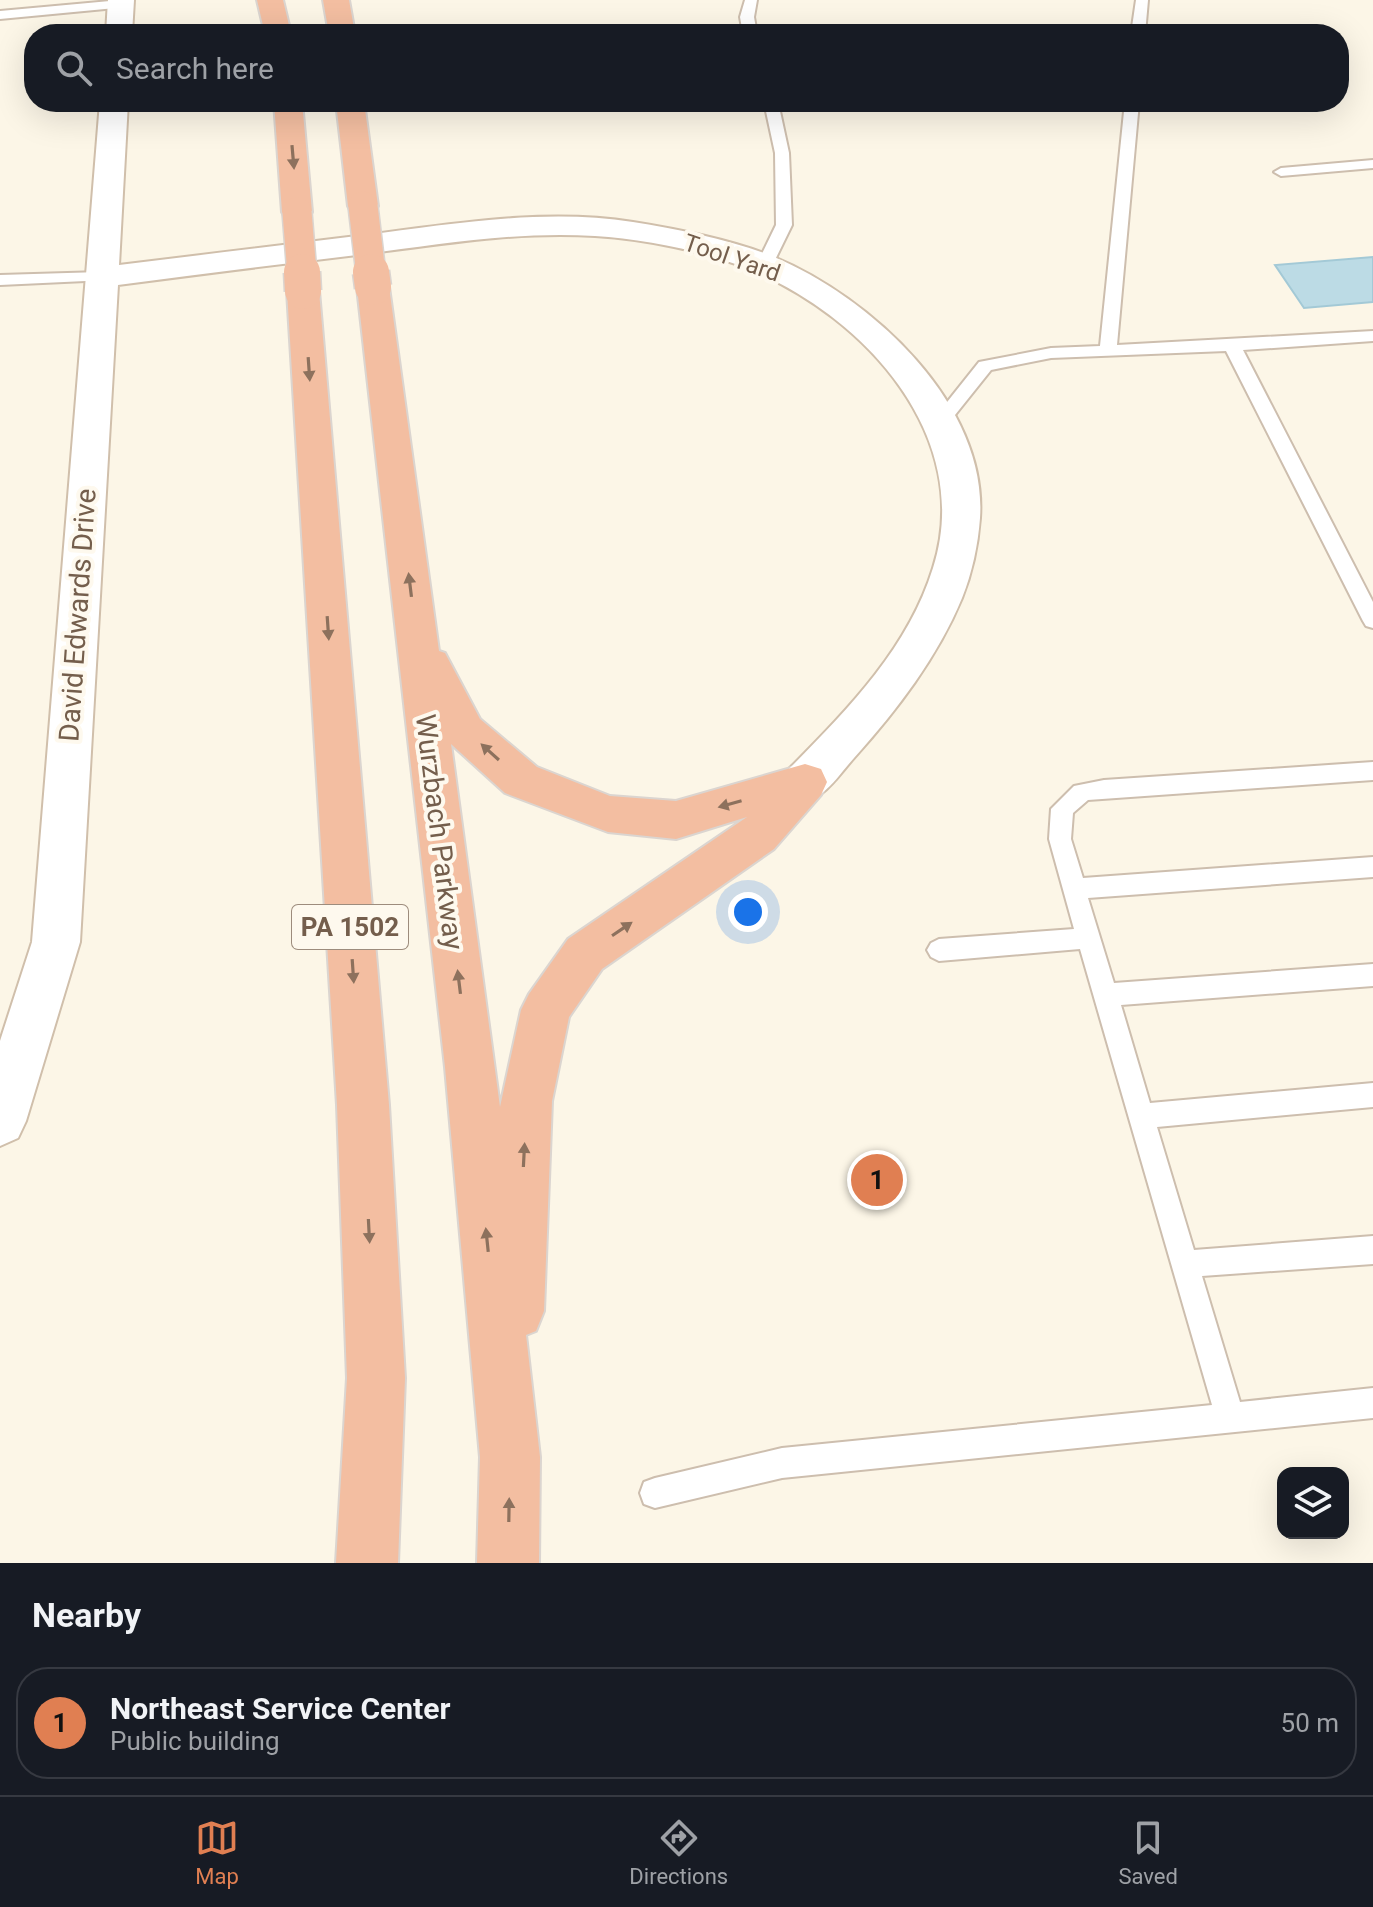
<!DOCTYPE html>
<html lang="en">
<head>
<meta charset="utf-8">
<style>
  :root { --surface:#171b24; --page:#20242c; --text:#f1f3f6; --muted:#9ea1a6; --line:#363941; --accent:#e07f52 }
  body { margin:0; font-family:Roboto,sans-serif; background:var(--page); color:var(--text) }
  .controls { position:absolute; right:24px; bottom:24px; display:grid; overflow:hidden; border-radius:16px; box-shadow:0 8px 32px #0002 }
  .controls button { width:72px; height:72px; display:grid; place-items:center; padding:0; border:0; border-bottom:2px solid var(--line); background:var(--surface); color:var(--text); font:40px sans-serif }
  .you { position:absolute; left:748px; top:912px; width:28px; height:28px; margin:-20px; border:6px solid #fff; border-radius:50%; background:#1a73e8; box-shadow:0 0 0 12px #1a73e833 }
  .badge { display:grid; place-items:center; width:52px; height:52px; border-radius:50%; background:var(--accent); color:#111; font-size:26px; font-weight:700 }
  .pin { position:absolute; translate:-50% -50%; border:4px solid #fff; box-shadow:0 2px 8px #0006 }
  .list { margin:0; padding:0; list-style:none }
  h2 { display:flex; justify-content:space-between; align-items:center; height:104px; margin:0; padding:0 32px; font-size:34px }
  h2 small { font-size:26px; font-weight:400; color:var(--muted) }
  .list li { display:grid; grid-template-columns:52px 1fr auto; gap:24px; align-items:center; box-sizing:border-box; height:112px; margin:0 16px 16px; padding:0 16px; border:2px solid var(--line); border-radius:32px }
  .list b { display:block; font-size:30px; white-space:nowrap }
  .list p { margin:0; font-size:26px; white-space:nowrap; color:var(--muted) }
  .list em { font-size:26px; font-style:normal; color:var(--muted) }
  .icon { flex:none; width:44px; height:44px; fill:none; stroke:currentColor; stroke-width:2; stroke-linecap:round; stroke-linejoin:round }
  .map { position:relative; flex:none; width:1373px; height:1563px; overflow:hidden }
  .search { position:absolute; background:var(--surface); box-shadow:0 8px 32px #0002; left:24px; right:24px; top:24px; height:88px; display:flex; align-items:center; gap:20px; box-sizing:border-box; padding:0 28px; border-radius:32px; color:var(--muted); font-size:30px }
  .sheet { height:232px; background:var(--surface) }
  nav { display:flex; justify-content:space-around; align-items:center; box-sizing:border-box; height:112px; border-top:2px solid var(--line); background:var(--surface); font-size:22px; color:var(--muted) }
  nav a { display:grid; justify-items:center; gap:4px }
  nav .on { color:var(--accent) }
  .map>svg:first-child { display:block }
</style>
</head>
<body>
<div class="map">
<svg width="1373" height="1563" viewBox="0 0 1373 1563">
  <rect width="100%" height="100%" fill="#fcf6e7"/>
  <path fill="#bcdbe5" stroke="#a3c9d6" stroke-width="2" d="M1373,257v45l-69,6 -29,-43z"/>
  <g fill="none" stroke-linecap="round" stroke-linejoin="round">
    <defs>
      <path id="lane" d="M121,0l6,4 -1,3 -126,12v-8z
        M745,0h12l-3,17 3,17h-14l-3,-17z
        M1136,0h12l-3,34h-14z
        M764,102h14l11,51 3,72 -19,39 -8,5 -8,-5 19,-39 -1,-72z
        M1125,102h14l-22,243 256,-14v10l-130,9 130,252v26l-7,-2 -3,-5 -137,-270 -175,7 -60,12 -44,55h-12l-3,-4 47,-59 72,-14 49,-2z
        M1373,160v8l-92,8 -7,-4 7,-4z
        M101,272l8,5 -2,3 -107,5v-10z
        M1373,762v18l-285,20 -15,13 -2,26 12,39 290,-21v20l-285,21 26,85 259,-19v22l-252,19 29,98 223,-20v24l-216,20 37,123 179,-14v28l-171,12 38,126 133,-14v30l-591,60 -127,30 -11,-4 -4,-11 4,-11 11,-4 127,-30 430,-43 -132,-456 -141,12 -8,-4 -4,-7 4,-7 8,-4 135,-10 -25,-90 2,-30 23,-23 30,-6z"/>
      <path id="secondary" d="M108,0h26l-2,34h-26z
        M100,102h28l-9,163c82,-10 164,-20 246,-30 88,-11 180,-27 268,-13 44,7 100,18 141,35 96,40 214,147 206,261 -2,27 -8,55 -18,80 -25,60 -65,112 -108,160 -10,11 -20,26 -32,35 -11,8 -21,5 -33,2l-6,-13 6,-13c58,-59 119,-120 144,-201 42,-131 -68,-251 -182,-298 -46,-19 -107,-31 -156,-34 -77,-5 -154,8 -230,18 -82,10 -165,20 -247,31l-38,657 -54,179 -8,17 -18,8v-105l32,-99z"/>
      <path id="highway" d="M257,0h26l8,34h-26z
        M323,0h26l6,34h-26z
        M274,102h28l10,110 -4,7 -11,2 -11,-2 -4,-7z
        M336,102h28l14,104 -4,7 -11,2 -11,-2 -4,-7z
        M373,277l11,3 5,7 50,364 6,2 35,66 57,48 73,29 66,5 129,-37 16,5 6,13 -6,13 -47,54 -172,120 -33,48 -17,84 -8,210 -8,20 -10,4 14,122 -1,106h-62l3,-106 -35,-390 -88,-780 5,-7zM451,744l54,49 103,39 68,7 71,-22 -179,122 -39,55 -8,16 -21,97z
        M303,281l12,3 4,7 70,814 16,273 -7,185h-62l11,-185 -10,-273 -50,-814 4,-7z"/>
    </defs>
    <use href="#lane" stroke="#cdbeae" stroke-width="4"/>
    <use href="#secondary" stroke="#d0bfab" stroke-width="4"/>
    <use href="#highway" stroke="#dbd5d0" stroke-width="4"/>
    <use href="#lane" fill="#fff" fill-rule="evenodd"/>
    <use href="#secondary" fill="#fff" fill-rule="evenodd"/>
    <use href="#highway" fill="#f3bea1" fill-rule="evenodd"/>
    <defs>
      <path id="highway-bridge-far1" d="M363,206l8,68
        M297,212l5,62"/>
      <path id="highway-bridge" d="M302,272l1,19
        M371,272l2,15"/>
    </defs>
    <use href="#highway-bridge-far1" stroke="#dbd5d0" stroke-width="32" stroke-linecap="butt"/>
    <use href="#highway-bridge" stroke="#dbd5d0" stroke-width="39" stroke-linecap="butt"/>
    <use href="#highway-bridge-far1" stroke="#f3bea1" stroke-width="29"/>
    <use href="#highway-bridge" stroke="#f3bea1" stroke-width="36"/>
  </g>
  <defs><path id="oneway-solid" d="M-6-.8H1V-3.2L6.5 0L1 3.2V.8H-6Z" transform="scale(2)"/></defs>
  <g fill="#8d715d">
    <use href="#oneway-solid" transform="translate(293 157) rotate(85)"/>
    <use href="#oneway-solid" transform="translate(309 369) rotate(86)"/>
    <use href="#oneway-solid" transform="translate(410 585) rotate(-97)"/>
    <use href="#oneway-solid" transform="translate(328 628) rotate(86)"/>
    <use href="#oneway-solid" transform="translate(490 752) rotate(-138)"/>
    <use href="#oneway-solid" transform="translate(730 804) rotate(164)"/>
    <use href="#oneway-solid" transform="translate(622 929) rotate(-34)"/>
    <use href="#oneway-solid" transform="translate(353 971) rotate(86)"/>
    <use href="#oneway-solid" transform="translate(459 982) rotate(-97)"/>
    <use href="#oneway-solid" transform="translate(524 1155) rotate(-87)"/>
    <use href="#oneway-solid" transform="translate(369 1231) rotate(87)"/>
    <use href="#oneway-solid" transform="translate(487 1240) rotate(-96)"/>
    <use href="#oneway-solid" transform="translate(509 1510) rotate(-89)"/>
  </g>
  <g text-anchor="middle" stroke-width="8" stroke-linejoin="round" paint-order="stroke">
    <g font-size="24" fill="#745e4c" stroke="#fef9ee">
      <text transform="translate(732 258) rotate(19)" y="8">Tool Yard</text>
    </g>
    <rect fill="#fef9ee" stroke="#9d8c7d" stroke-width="2" x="292" y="905" width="116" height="44" rx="6"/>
    <g font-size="26" font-weight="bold" fill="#745e4c">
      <text x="350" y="936">PA 1502</text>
    </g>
    <g font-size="28" fill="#745e4c" stroke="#fef9ee">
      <text transform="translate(77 615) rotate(-86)" y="10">David Edwards Drive</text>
      <text transform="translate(440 832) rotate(83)" y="10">Wurzbach Parkway</text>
    </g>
  </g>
</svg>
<div class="controls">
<button><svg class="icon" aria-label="layers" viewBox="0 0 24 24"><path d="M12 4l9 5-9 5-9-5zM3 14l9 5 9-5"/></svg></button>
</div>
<div class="you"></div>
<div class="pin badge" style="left:877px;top:1180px">1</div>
<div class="search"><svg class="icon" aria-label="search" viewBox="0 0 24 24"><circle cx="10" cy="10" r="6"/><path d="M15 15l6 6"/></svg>Search here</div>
</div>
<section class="sheet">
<h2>Nearby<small></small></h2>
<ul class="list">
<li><span class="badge">1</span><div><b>Northeast Service Center</b><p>Public building</p></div><em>50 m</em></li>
</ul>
</section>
<nav>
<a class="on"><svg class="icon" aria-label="map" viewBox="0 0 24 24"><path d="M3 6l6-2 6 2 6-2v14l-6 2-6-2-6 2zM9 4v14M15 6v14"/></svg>Map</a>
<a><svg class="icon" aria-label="directions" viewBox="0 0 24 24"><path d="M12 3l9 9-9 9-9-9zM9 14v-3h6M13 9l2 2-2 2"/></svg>Directions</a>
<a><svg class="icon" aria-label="saved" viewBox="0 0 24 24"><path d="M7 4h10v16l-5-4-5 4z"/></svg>Saved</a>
</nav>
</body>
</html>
